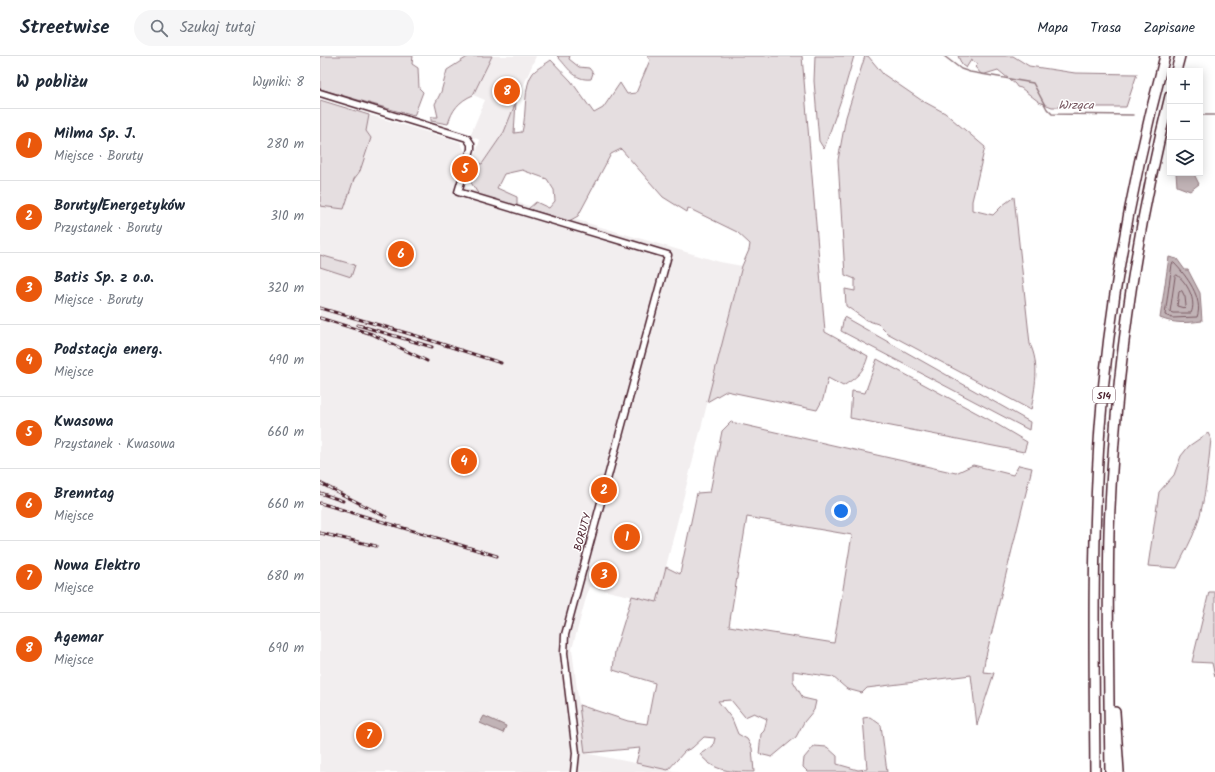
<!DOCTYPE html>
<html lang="pl">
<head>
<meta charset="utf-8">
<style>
  :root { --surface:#fff; --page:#f6f6f7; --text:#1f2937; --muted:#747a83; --line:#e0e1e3; --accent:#ea580c }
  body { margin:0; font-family:Kalam,sans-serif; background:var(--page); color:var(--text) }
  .controls { position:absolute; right:12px; top:12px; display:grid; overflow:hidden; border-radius:0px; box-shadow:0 2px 10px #0003 }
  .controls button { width:36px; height:36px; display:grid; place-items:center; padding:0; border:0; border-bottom:1px solid var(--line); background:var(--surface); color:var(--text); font:20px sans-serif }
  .you { position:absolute; left:521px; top:455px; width:14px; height:14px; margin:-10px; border:3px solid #fff; border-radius:50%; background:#1a73e8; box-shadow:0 0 0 6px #1a73e833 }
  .badge { display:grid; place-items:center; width:26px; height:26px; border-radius:50%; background:var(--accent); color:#fff; font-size:13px; font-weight:700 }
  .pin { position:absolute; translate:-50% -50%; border:2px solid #fff; box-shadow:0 1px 4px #0006 }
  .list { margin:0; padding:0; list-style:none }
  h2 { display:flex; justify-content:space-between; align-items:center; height:52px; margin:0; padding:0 16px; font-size:17px }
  h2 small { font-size:13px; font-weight:400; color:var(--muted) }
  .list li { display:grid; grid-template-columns:26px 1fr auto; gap:12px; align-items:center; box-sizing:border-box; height:72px; padding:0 16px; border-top:1px solid var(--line) }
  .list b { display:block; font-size:15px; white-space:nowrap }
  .list p { margin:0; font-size:13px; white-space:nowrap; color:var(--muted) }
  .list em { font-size:13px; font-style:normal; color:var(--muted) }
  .icon { flex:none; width:22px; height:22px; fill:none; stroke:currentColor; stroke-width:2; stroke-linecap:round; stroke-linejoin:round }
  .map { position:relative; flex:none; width:895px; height:716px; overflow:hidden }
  header { display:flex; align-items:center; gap:24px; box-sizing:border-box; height:56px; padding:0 20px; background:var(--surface); border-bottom:1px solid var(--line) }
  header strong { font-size:19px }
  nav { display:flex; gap:22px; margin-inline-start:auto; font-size:14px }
  .search { width:280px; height:36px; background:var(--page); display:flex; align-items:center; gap:10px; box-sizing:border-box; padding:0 14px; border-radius:22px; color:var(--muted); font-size:15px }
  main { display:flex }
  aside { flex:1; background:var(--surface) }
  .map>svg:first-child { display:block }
</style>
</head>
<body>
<header>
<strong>Streetwise</strong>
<div class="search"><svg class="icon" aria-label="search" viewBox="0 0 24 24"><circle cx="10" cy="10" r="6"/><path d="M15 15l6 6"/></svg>Szukaj tutaj</div>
<nav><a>Mapa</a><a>Trasa</a><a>Zapisane</a></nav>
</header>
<main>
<aside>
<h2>W pobliżu<small>Wyniki: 8</small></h2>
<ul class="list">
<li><span class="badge">1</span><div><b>Milma Sp. J.</b><p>Miejsce · Boruty</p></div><em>280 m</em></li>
<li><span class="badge">2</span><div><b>Boruty/Energetyków</b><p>Przystanek · Boruty</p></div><em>310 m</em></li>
<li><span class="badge">3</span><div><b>Batis Sp. z o.o.</b><p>Miejsce · Boruty</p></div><em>320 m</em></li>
<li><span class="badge">4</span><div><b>Podstacja energ.</b><p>Miejsce</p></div><em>490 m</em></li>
<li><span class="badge">5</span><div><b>Kwasowa</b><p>Przystanek · Kwasowa</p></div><em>660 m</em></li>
<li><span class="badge">6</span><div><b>Brenntag</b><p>Miejsce</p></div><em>660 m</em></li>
<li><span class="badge">7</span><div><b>Nowa Elektro</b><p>Miejsce</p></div><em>680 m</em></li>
<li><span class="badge">8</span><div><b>Agemar</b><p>Miejsce</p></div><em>690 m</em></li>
</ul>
</aside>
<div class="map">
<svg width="895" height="716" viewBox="0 0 895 716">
  <rect width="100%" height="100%" fill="#fff"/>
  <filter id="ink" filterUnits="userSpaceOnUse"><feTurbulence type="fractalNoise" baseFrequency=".025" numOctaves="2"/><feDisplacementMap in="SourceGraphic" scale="8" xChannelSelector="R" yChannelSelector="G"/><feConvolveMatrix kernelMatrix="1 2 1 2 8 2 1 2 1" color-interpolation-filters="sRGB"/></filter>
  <g filter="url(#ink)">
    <path fill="#f2eeef" d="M172,0h44l-32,76 -22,32 -9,-2 7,-22 -10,-4 15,-36 -12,-5z
      M0,44l140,42 6,11 -8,32 262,77 22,4 -85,336 -68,-15 -17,62 13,104 95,19h-360z"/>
    <path fill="#e5dee0" stroke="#987e86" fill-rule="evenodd" d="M0,0h93l-1,8 6,4 1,20 4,4 -9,24 -94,-27z
      M149,0h23l-19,39c-14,6 -21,15 -25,29l-17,-3v-4h7l-3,-13 6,-12 6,-22z
      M237,0h13l-1,3 10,8 10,1 4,5 -2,6c-17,2 -23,-12 -34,-23z
      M327,0h155l23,276 43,24c-4,16 -12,22 -25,30l-15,-8 -5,21 -6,11 -91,-19 -19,11 35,-136 7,-16 1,-6 -13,-12 -49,-24 -1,4 -24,-15 -42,-48 -10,5 -33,62 -9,5 -41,-12 8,-7 13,6 6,-7 -1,-11 -7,-11 -25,-9 -18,4 -7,14 20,9v10l-38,-12 -9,-14 3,-19 9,2 22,-32 12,-30 -2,31 8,-1c5,-17 1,-47 11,-59 4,-5 13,-9 18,-13l20,21 23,32 9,-5 17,-25 7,11 9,-1 14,-33z
      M495,0h39l-11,38 -19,55 -5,-8 -5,-60z
      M545,0h3l15,18 38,26 24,13 40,34 -13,54v9l21,5 10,-10 11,-8 16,147c10,21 5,43 1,66l-144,-77 -9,-9 -12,-4 -20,-14 -1,-17 10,2v-12l-10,-4 -7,-115 8,-43z
      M638,0h55l16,10 46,7 62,1 -11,33h-74l-13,-5 -18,-14 -4,-1 -2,-3 -17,-14 -16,5 -7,-8 3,-3 -7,-4 -5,8 -4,-3z
      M0,44l49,15 -3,16 5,7 -11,33 -6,8 -10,30 -24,-3z
      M0,199l35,10 -4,12 -31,-10z
      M524,261l186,105 -1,8 -188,-99z
      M557,303l111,60 39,23 -3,10 -174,-34 2,-27 13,2z
      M411,366l225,51 17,-8 40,10 6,-10 13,3 -47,192 -2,12 11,1 -17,52 -6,-50 -104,13 -5,5 -15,-4 -14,-12 -40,-6v10l10,17 13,3 -2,9 -10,12 -8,15 -24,20 -13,-3 2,-20 3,-3 3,-12 -13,-6 -9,4 -14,-17 -13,1 14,18 6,15 9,5 5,9 2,24c-22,0 -41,0 -54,-18l13,-8 2,-8 -11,-1 -12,11 -7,3 -17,19 -32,-7 4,-15 -55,5 -6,-48 49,16 19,3 8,-41 -42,-13 2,-19 17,-55 25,6 9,-35 14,7 17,-81 13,-1 12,-61zM427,461l105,18 -18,108 -105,-17z
      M888,377l3,6c-3,29 -5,59 -14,86 -5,15 -13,28 -20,43l-29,-2 11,-74 15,-17 7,-19 8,-10z
      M889,536h6v85l-3,-14 -20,-1z
      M550,661l11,8 6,47h-79l-5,-5 1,-9 10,-12 13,1 10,9v8l21,6 9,-1 -4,-51z"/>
    <path fill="#c1b3b6" stroke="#91787e" d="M856,117h19l-1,1 5,10 -9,7 -13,-5z
      M849,201l8,2 8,11h3l12,23 2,28c-15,2 -27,3 -42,-3z
      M164,660l22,10 -3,7 -23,-10z"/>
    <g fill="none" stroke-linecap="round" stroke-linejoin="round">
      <path stroke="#7a5a63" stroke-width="1" d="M854,207c12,12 30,36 23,54l-25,1 -7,-3 7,-51z
        M857,219c10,7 20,26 14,38h-18l-3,-1 5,-35z
        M862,235l3,6 1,9 -2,2 -7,-2 2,-14z"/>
      <path stroke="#91787e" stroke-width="1.5" d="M624,0l17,13 9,3 63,11 14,26 5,5 81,1
        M880,59h15"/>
      <defs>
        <path id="minor" d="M0,37l147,45 4,6v5l-13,43 210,63 -103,380 -1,18 12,100 -2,19"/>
        <path id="highway" d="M856,15l4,-15
          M795,656l4,60
          M775,716c-1,-115 -3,-230 5,-345 9,-125 33,-250 65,-371
          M790,716c-1,-80 -3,-160 -1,-240 5,-146 25,-294 61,-436"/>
      </defs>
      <use href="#minor" stroke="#4a1f2b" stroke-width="9"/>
      <use href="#highway" stroke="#4a1f2b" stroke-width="12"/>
      <use href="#minor" stroke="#fff" stroke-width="6"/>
      <use href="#highway" stroke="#fff" stroke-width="9"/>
      <defs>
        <path id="rail" d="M0,252l97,28 84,27
          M0,262l52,16 55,27
          M38,269l74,22
          M0,427l66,34
          M0,437l23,8
          M0,447l177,53
          M0,477l56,13"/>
      </defs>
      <use href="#rail" stroke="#4a1f2b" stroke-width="3"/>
      <use href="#rail" stroke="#fff" stroke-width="1.5" stroke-dasharray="4.5" stroke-linecap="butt"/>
    </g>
  </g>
  <g text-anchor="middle" stroke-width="3" stroke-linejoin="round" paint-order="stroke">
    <rect fill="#fff" stroke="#80626b" stroke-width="1" x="773" y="331" width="22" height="16" rx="3"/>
    <g font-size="10" font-weight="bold" fill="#4a1f2b">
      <text x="784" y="343">S14</text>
    </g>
    <g font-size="11" fill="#4a1f2b" stroke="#fff">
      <text transform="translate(262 476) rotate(-75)" y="4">BORUTY</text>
    </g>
    <g font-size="12" font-style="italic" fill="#74535c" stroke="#fff">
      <text x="756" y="53">Wrząca</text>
    </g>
  </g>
</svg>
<div class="controls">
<button>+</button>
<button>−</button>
<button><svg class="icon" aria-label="layers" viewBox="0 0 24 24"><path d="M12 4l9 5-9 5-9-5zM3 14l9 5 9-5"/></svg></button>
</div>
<div class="you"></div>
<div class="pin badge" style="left:307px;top:481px">1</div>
<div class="pin badge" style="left:284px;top:434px">2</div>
<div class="pin badge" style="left:284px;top:519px">3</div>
<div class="pin badge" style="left:144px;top:405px">4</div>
<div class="pin badge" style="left:145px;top:113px">5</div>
<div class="pin badge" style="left:81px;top:198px">6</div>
<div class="pin badge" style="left:49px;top:679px">7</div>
<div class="pin badge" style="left:187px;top:35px">8</div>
</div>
</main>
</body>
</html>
